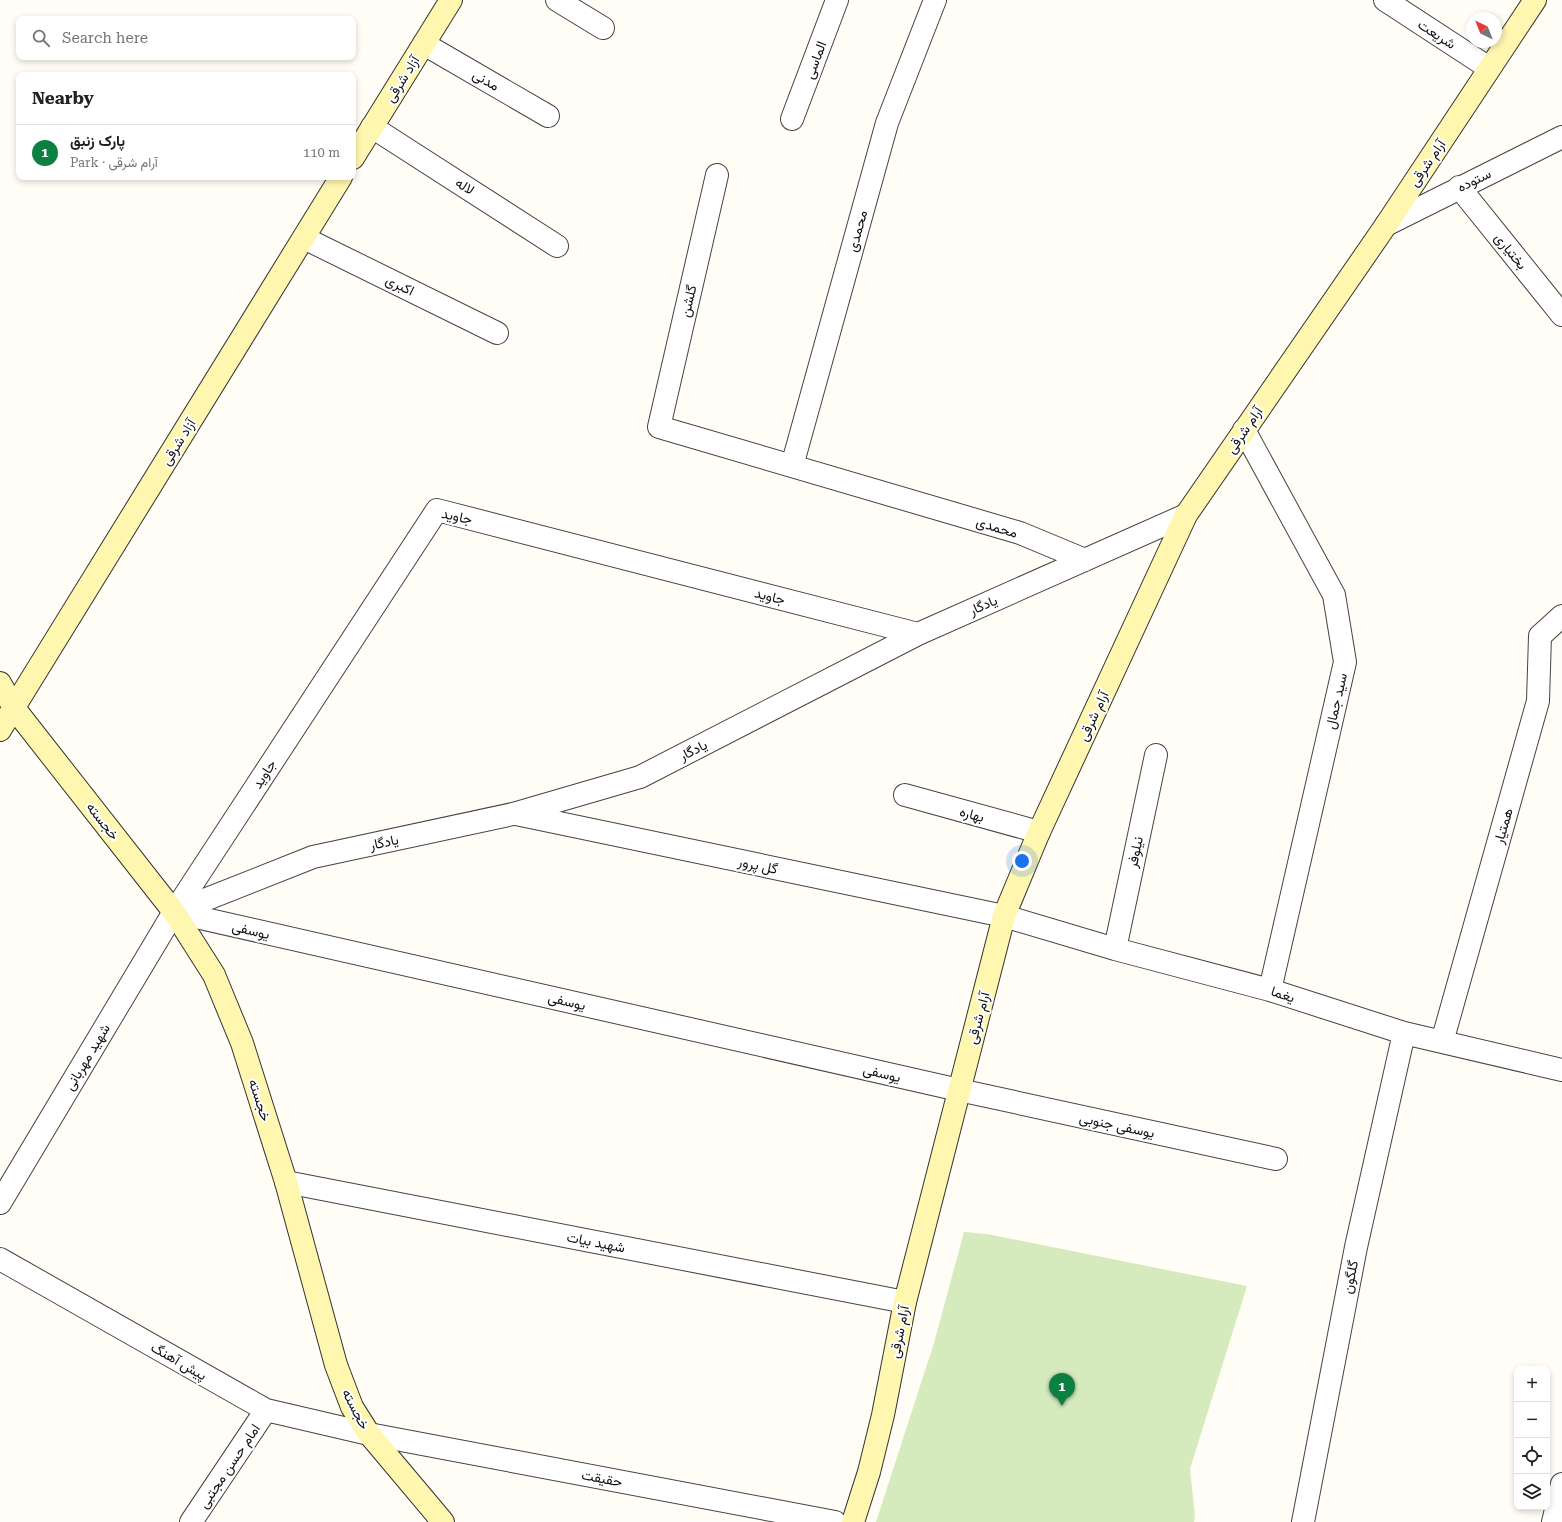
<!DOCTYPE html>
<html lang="en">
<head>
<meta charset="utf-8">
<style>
  :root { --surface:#fff; --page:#f2f2f2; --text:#202124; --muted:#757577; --line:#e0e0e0; --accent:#0b8043 }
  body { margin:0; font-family:"Roboto Serif",Vazirmatn,serif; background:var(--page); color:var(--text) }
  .controls { position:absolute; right:12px; bottom:12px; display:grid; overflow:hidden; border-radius:8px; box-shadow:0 2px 6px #0003 }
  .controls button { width:36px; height:36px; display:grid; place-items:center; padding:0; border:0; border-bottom:1px solid var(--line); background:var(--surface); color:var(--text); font:20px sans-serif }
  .compass { position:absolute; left:1466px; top:12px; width:36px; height:36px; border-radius:50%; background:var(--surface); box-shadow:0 2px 6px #0003; rotate:317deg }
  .you { position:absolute; left:1022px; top:861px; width:14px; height:14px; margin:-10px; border:3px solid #fff; border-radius:50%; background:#1a73e8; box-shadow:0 0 0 6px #1a73e833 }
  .badge { display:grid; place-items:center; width:26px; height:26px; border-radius:50%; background:var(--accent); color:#fff; font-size:13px; font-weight:700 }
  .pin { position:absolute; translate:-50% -33px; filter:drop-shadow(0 1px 2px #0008) }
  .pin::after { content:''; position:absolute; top:21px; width:14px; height:12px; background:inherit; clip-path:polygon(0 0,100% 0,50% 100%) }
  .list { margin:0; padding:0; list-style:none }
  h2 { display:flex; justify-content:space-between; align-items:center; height:52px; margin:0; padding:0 16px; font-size:17px }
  h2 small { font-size:13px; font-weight:400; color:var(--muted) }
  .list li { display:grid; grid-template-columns:26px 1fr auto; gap:12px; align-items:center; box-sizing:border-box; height:56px; padding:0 16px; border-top:1px solid var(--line) }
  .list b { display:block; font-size:15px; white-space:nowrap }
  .list p { margin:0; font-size:13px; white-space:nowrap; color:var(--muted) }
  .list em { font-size:13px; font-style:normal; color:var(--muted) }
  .icon { flex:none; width:22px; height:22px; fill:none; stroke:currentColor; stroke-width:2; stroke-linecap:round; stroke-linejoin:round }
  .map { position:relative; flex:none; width:1562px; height:1522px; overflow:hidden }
  .search { position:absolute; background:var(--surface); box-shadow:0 2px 6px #0003; left:16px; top:16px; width:340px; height:44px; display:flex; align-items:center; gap:10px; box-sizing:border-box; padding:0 14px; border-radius:8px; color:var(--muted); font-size:15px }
  .panel { position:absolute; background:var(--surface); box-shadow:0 2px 6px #0003; left:16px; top:72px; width:340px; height:108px; border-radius:8px }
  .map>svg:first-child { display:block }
</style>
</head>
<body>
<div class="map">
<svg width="1562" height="1522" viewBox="0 0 1562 1522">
  <rect width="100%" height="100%" fill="#fffdf5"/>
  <path fill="#d5ebbd" d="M964,1232l23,2 260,52 -57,183 5,47 -1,6h-318l58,-179z"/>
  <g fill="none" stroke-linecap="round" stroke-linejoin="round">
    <defs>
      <path id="street" d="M557,0l46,28
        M1385,0l104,68
        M424,44l124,72
        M792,119l45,-119
        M372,127l185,119
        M717,175l-58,252 361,106 65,27
        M1459,187l103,128
        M1386,225l176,-88
        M304,238l193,95
        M1244,430l90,165 11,67 -75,328
        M792,466l95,-343 48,-123
        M905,795l134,37
        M516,814l488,102 111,33 155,41 134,43 158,37
        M174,912l785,178 317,69
        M174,912l139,-55 200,-43 127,-37 278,-143 268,-119
        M1115,949l41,-194
        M1442,1042l96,-341 2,-65 22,-20
        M286,1182l619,120
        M0,1203l174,-291 263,-402 481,124
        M0,1259l266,151 103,24 466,88
        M191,1522l75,-112
        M1303,1522l53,-275 48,-214
        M1553,1522l9,-38"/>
      <path id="secondary" d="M353,158l98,-158
        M0,683l14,25 160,204 40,63 28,68 44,139 50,183 16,42 17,27 74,88
        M0,730l341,-553
        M853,1522l16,-50 14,-57 22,-113 99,-386 35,-84 147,-317 200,-290 149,-225"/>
    </defs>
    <use href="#street" stroke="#444" stroke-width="24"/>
    <use href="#secondary" stroke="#333" stroke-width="24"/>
    <use href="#street" stroke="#fff" stroke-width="22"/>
    <use href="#secondary" stroke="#fff6b0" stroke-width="22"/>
  </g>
  <g text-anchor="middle" stroke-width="4" stroke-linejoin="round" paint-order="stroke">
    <g font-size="14" fill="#111" stroke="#fff">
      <text transform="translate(1437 34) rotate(33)" y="5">شریعت</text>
      <text transform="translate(815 60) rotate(-69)" y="5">الماسی</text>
      <text transform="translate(402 79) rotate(-58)" y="5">آزاد شرقی</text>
      <text transform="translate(486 80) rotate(30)" y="5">مدنی</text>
      <text transform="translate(1427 163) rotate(-56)" y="5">آرام شرقی</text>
      <text transform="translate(1474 180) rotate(-26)" y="5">ستوده</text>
      <text transform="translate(465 186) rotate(33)" y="5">لاله</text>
      <text transform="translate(857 231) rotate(-75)" y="5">محمدی</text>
      <text transform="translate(1511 251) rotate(51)" y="5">بختیاری</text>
      <text transform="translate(400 285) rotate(26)" y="5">اکبری</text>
      <text transform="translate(688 301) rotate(-77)" y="5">گلشن</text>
      <text transform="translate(1244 430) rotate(-56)" y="5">آرام شرقی</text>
      <text transform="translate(178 442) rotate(-58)" y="5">آزاد شرقی</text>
      <text transform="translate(457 516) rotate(12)" y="5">جاوید</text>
      <text transform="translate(997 527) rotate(17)" y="5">محمدی</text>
      <text transform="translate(770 596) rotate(14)" y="5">جاوید</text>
      <text transform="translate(983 605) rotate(-24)" y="5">یادگار</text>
      <text transform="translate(1336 701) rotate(-77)" y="5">سید جمال</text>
      <text transform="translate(1093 716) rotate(-65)" y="5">آرام شرقی</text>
      <text transform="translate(693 750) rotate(-27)" y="5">یادگار</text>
      <text transform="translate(264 774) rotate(-57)" y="5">جاوید</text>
      <text transform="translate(972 814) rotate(15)" y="5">بهاره</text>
      <text transform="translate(103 821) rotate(52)" y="5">خجسته</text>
      <text transform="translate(1503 826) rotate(-74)" y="5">همتیار</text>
      <text transform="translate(384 842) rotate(-12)" y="5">یادگار</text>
      <text transform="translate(1135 852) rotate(-78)" y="5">نیلوفر</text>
      <text transform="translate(758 865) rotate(12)" y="5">گل پرور</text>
      <text transform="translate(251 930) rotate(13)" y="5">یوسفی</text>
      <text transform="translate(1283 994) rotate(18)" y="5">یغما</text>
      <text transform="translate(567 1001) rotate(13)" y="5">یوسفی</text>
      <text transform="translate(978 1018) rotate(-75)" y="5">آرام شرقی</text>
      <text transform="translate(87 1057) rotate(-59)" y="5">شهید مهربانی</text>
      <text transform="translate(882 1073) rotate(13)" y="5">یوسفی</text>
      <text transform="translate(260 1100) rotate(72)" y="5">خجسته</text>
      <text transform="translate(1117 1125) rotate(12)" y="5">یوسفی جنوبی</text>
      <text transform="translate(596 1242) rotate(11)" y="5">شهید بیات</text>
      <text transform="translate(1350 1277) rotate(-79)" y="5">گلگون</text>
      <text transform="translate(899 1332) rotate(-79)" y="5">آرام شرقی</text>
      <text transform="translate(179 1361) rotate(30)" y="5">پیش آهنگ</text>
      <text transform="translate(356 1409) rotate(63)" y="5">خجسته</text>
      <text transform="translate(229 1466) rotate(-56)" y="5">امام حسن مجتبی</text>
      <text transform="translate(602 1478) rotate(11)" y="5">حقیقت</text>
    </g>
  </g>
</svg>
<div class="controls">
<button>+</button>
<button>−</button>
<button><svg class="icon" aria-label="locate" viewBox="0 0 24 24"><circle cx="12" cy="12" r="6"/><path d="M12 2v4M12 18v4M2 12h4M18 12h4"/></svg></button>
<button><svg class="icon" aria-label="layers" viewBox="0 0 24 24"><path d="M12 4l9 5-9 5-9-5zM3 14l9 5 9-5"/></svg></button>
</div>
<svg class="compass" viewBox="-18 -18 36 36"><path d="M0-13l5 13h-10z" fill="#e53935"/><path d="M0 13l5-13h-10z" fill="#757577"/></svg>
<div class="you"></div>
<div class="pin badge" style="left:1062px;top:1406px">1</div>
<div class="search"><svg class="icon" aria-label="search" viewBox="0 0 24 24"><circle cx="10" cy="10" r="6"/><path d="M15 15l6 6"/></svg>Search here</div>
<section class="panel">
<h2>Nearby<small></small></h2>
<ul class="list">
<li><span class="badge">1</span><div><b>پارک زنبق</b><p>Park · آرام شرقی</p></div><em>110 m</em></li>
</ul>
</section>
</div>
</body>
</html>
